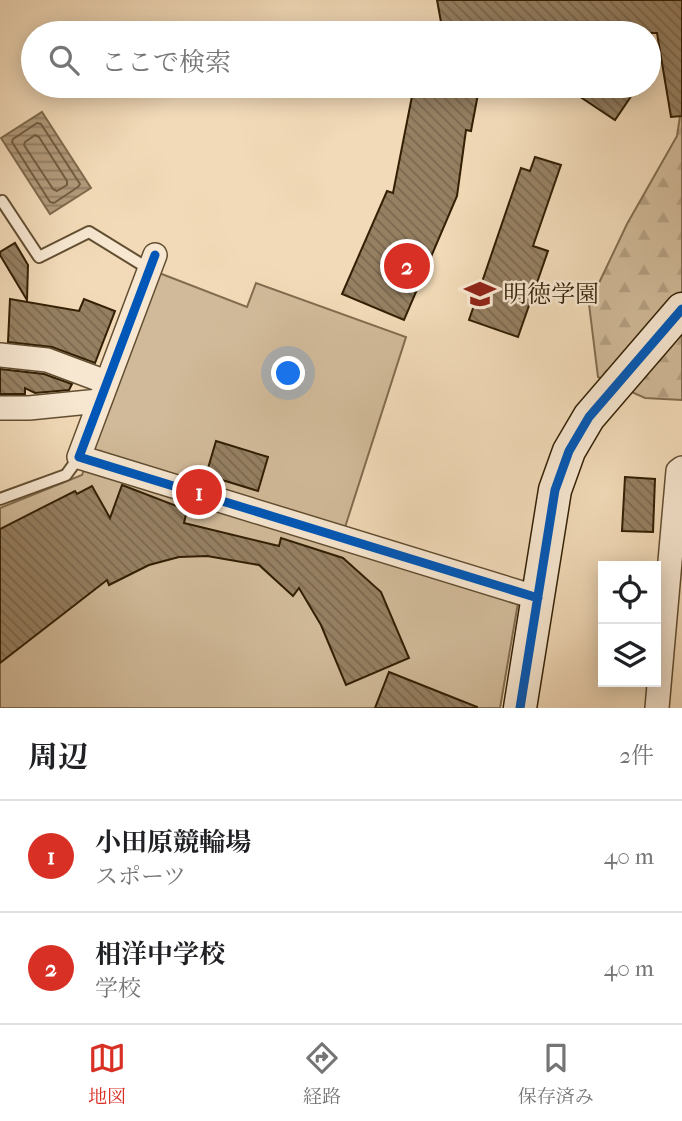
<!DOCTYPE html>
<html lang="ja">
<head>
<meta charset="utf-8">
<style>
  :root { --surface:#fff; --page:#f6f6f6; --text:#202124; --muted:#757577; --line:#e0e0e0; --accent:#d93025 }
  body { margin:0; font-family:"IM FELL French Canon","Noto Serif JP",serif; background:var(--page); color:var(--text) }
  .controls { position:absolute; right:21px; bottom:21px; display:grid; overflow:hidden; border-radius:0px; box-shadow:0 4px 18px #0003 }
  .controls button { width:63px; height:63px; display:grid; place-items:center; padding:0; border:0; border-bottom:2px solid var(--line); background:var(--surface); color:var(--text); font:35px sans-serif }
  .you { position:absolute; left:289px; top:374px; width:24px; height:24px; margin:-18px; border:5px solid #fff; border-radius:50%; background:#1a73e8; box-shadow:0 0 0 10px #1a73e833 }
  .badge { display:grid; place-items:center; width:46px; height:46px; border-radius:50%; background:var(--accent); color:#fff; font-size:23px; font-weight:700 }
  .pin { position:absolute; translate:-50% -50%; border:4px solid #fff; box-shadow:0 2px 7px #0006 }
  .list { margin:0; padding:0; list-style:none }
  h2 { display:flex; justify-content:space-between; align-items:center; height:91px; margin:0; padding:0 28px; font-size:30px }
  h2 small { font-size:23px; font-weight:400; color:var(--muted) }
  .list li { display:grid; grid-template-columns:46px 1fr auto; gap:21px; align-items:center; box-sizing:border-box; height:112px; padding:0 28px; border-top:2px solid var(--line) }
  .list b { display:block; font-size:26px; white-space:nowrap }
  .list p { margin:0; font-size:23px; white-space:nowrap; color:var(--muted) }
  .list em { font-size:23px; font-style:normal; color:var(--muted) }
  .icon { flex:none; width:38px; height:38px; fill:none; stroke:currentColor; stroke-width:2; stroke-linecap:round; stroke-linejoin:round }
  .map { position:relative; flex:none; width:682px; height:708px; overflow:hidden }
  .search { position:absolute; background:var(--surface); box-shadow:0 4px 18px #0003; left:21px; right:21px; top:21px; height:77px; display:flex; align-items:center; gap:18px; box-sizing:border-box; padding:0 24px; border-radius:38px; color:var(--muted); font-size:26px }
  .sheet { height:315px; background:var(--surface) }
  nav { display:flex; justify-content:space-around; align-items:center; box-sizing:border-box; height:98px; border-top:2px solid var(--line); background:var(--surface); font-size:19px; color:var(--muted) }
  nav a { display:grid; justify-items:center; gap:4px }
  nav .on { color:var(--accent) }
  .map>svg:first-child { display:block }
</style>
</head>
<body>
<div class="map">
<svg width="682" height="708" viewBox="0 0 682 708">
  <defs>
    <pattern id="forest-firs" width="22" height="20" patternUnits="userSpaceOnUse" patternTransform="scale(1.75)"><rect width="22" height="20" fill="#d1ba99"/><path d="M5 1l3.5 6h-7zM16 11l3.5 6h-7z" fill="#b49f82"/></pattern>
    <pattern id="water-rules" width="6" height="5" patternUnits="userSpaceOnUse" patternTransform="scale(1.75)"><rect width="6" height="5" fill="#b19a7b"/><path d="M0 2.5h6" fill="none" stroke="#917d63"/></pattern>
    <pattern id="building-back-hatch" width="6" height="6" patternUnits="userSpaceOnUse" patternTransform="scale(1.75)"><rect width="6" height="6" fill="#968062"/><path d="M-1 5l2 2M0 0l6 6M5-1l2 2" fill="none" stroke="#7b684f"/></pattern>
  </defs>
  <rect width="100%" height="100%" fill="#f2dab8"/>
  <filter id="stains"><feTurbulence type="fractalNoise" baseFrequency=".00286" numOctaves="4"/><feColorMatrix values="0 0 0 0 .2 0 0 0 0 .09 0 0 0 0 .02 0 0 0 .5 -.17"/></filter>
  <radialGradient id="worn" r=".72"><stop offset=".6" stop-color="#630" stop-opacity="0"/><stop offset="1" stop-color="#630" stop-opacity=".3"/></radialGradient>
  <path fill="url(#forest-firs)" stroke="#826c4e" stroke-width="2" d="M682,103v297l-37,-2 -47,-21 -9,-73 38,-80 50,-88z"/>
  <path fill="#d1ba99" stroke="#826c4e" stroke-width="2" d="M154,271l93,36 9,-24 150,54 -67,209 179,57 -18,105h-500v-200l82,-33z"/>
  <path fill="url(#water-rules)" stroke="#7e694b" stroke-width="2" d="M42,112l49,76 -41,26 -49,-76z"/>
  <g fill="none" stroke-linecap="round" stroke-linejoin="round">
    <path stroke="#725c40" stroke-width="2" d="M37,123l4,1 39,60 -2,3 -24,16 -4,-1 -38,-60 1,-3z
      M35,135l4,2 28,44v4l-10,6 -4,-2 -29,-44 1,-3z"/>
  </g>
  <path fill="url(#building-back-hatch)" stroke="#321f04" stroke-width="2" d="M437,0h245v116l-11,1 -14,-84h-214z
    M414,86h18l46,8 -7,37 -5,-1 -9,66 -53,124 -62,-26 45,-103 6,2z
    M564,86h74l-23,34z
    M535,157l26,8 -28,81 15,5 -30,86 -49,-17 52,-152 9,3z
    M15,243l13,22 -1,35 -27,-45v-3z
    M10,299l69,12 5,-12 31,12 -20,52 -43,-16 -44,-5z
    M0,369l44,5 28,10 -3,6 -34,3 -10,-5v6h-25z
    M216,441l52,16 -10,34 -52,-16z
    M625,477l30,2 -2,53 -31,-1z
    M122,485l65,25 -3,13 95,23 2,-8 62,20 38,34 28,66 -63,27 -25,-60 -22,-37 -6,8 -34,-31 -52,-9 -28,1 -30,8 -40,20 -2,-5 -107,83v-134l75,-38 2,3 15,-8 18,32z
    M389,672l88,35v1h-102z"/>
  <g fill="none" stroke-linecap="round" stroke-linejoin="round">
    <defs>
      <path id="lane" d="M0,202l2,-1 37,56 50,-25 60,37
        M0,499l66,-24 13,-18"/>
      <path id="street" d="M155,255l-76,202 459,141
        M0,355l47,5 59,22
        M0,408h29l70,-7
        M657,708l21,-237 4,-3"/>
      <path id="secondary" d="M520,708l35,-218 14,-39 20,-34 93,-108"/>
    </defs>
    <use href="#lane" stroke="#624e31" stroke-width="14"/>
    <use href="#street" stroke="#624e31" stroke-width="26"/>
    <use href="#secondary" stroke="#321f04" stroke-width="35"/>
    <use href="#lane" stroke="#f7e7d1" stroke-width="10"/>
    <use href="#street" stroke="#f7e7d1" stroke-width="23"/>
    <use href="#secondary" stroke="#f7e7d1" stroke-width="32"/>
    <defs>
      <path id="cycleway" d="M155,255l-76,202 459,141
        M520,708l35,-218 14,-39 20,-34 93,-108"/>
    </defs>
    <use href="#cycleway" stroke="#f7e7d1" stroke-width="13"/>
    <use href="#cycleway" stroke="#0057b8" stroke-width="9"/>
  </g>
  <defs>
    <symbol id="school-bare" viewBox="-9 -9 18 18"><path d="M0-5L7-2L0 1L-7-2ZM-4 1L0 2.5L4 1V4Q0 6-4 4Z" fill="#8f2418" stroke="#f7e7d1" stroke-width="2.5" paint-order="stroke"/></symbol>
  </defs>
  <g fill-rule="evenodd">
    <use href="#school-bare" x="458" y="272" width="44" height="44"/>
  </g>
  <g text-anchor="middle" stroke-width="5" stroke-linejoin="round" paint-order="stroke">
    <g font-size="24" fill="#321f04" stroke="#f7e7d1" text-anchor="start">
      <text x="503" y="302">明徳学園</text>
    </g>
  </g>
  <rect width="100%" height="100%" filter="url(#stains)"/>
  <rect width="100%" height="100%" fill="url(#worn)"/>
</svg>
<div class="controls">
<button><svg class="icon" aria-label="locate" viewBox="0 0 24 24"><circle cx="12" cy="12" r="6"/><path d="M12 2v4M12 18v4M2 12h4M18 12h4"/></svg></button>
<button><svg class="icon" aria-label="layers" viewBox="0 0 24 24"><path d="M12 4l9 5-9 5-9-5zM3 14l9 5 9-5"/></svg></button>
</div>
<div class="you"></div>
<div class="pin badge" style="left:199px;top:492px">1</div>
<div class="pin badge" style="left:407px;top:266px">2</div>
<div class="search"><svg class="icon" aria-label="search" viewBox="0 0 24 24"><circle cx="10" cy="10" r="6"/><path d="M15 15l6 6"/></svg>ここで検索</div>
</div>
<section class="sheet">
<h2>周辺<small>2件</small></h2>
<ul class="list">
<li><span class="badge">1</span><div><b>小田原競輪場</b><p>スポーツ</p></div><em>40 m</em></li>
<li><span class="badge">2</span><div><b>相洋中学校</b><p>学校</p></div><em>40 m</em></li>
</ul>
</section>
<nav>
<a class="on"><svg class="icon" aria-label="map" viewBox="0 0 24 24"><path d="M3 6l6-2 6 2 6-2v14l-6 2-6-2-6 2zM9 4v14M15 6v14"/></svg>地図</a>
<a><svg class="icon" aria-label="directions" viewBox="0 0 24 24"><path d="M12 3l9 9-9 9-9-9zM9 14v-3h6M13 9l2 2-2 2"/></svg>経路</a>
<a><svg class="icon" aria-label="saved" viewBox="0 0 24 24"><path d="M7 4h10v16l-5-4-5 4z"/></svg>保存済み</a>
</nav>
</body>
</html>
